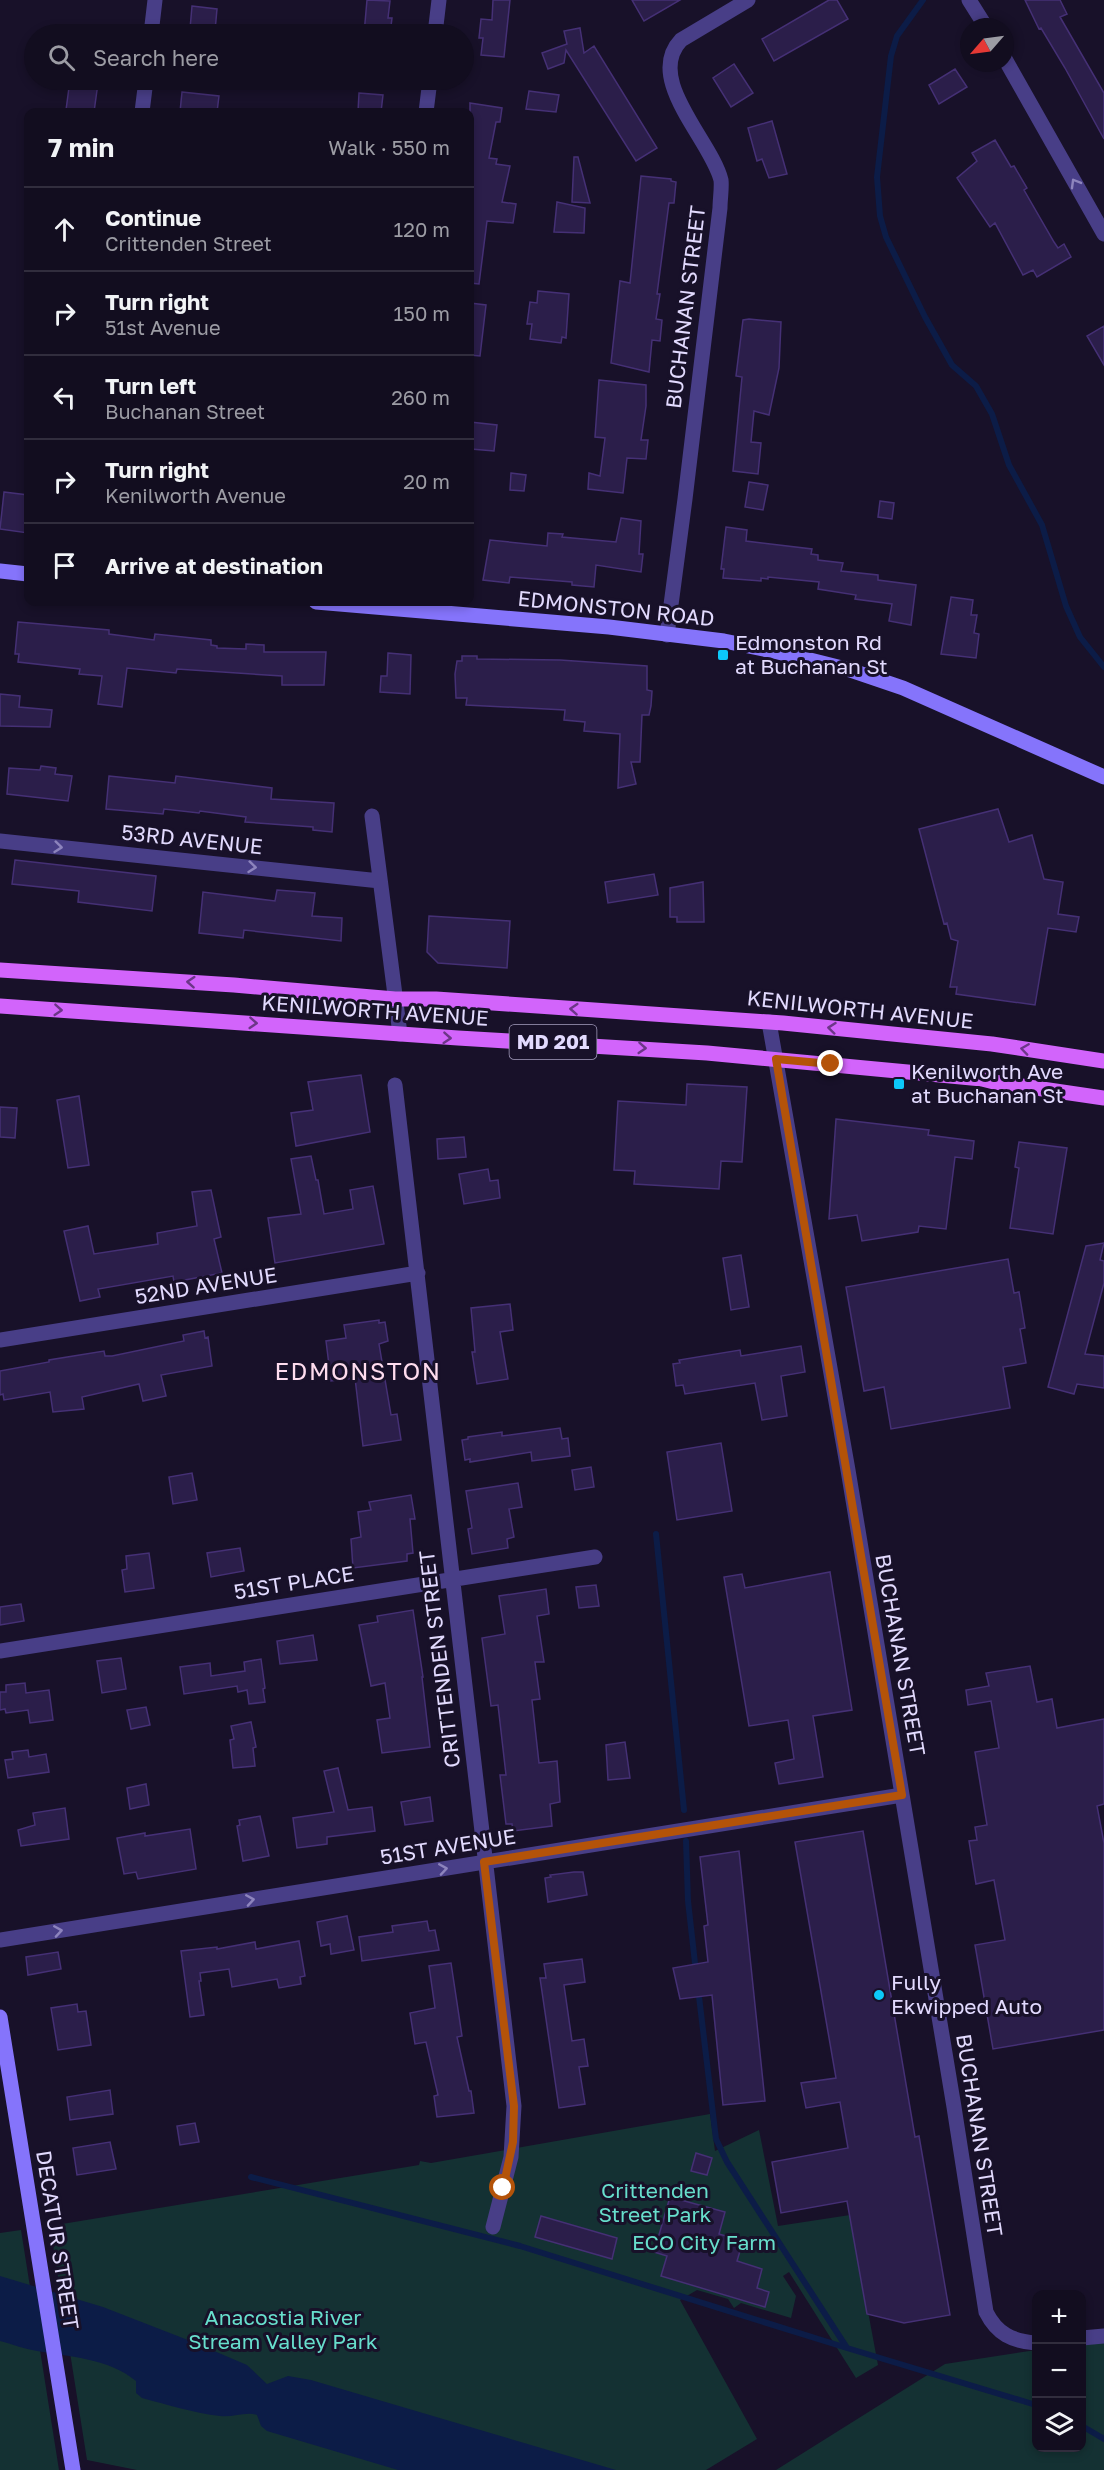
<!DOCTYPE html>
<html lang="en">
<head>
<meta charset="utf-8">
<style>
  :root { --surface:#120d1f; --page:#1b1628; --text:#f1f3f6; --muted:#9c9ca4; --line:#312d3d }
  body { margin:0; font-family:"Golos Text",sans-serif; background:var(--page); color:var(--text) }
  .controls { position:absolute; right:18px; bottom:18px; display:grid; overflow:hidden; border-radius:12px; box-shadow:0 3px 9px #0003 }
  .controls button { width:54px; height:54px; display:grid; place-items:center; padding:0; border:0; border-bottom:2px solid var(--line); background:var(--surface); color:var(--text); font:30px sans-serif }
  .compass { position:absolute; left:960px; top:18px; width:54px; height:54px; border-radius:50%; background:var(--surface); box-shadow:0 3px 9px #0003; rotate:242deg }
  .stop { position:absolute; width:18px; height:18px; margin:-14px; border:4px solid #b45309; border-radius:50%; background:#fff }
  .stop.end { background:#b45309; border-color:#fff; box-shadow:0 2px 6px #0008 }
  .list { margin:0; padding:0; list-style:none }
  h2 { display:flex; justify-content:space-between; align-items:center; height:78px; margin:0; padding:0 24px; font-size:26px }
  h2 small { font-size:20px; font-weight:400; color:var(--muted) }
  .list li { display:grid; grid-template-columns:39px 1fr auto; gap:18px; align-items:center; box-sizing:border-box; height:84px; padding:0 24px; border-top:2px solid var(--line) }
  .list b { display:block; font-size:22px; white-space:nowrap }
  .list p { margin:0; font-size:20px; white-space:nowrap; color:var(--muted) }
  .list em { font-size:20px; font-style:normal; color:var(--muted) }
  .icon { flex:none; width:33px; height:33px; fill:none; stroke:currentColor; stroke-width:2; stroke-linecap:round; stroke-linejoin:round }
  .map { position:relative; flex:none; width:1104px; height:2470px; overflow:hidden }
  .search { position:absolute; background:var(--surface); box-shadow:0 3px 9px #0003; left:24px; top:24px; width:450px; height:66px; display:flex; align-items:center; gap:15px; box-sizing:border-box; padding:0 21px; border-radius:33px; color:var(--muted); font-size:22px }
  .panel { position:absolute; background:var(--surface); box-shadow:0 3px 9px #0003; left:24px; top:108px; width:450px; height:498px; border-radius:12px }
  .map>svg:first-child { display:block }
</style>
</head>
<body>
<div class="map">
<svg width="1104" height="2470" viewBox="0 0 1104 2470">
  <rect width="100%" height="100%" fill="#181129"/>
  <path fill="#143133" d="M710,2114l5,37 44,-21 19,96 72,-11 28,150 -22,13 -67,-106 -6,4 13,20 -5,22 -50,-15 -7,5 -6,-9 -31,-9 -17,10 77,139 -51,31h-569l-50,-10 -37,-234 369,-61 1,-4 11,2z
    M21,2230l38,240h-59v-237z
    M1104,2341v129h-328l169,-106 91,-14v98h46v-104z"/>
  <path fill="#0c1c47" d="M0,2276l103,31 90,35 54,23 20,19 21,-8 23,4 305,90h-218l-131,-39 -6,-5 -4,-11c-11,-4 -25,3 -37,1 -26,-3 -52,-11 -78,-18l-6,-5v-12c-28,-23 -66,-24 -99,-30 -13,-2 -25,-7 -37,-10z"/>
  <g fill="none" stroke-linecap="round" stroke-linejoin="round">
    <path stroke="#0c1c47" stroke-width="6" d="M923,0l-26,36 -6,20 -14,121 3,39 6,21 39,80 27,48 24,21 16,28 17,51 33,60 24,81 14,31 24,30
      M656,1534l28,276
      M686,1841l2,60 8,71
      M698,1988l18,151 11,23 120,186 189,57
      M251,2177l269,69 327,102
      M1082,2426l22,13"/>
  </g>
  <path fill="#2b1e4a" stroke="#453075" stroke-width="1.5" d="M367,0l23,1 -2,17h4l-2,16h-26z
    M493,0h17l-6,57 -23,-2 2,-17h-4l2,-19 11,1z
    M632,0h48l-36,21z
    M829,0h8l11,19 -74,42 -12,-22z
    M1025,0h35l7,14 -7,3 44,76v46l-39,-71 -24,-40 -2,1z
    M192,6l25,3 -2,22 -25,-2z
    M580,28l4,25 10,-7 63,102 -21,13 -70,-111 -2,13 -16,6 -6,-16 25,-9 -3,-13z
    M734,64l19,29 -22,14 -18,-29z
    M955,69l12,18 -28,17 -10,-19z
    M70,80l28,3 -4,29 -28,-2z
    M529,91l30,4 -3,17 -30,-3z
    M182,92l37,4 -2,16h-37z
    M359,93l24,2 -2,17h-23z
    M470,103l32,5 -2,14h-4l-7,36 8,1 -1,5 14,2 -8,36 14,2 -3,19 -26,-2 -8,63 -9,-1z
    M772,121l15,53 -18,4 -7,-19 -5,2 -9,-33z
    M995,140l16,27 3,-1 13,22 -3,2 30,52 4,6 6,-4 7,13 -34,20 -4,-7 -10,5 -28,-52 -5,4 -33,-49 20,-17 -5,-8z
    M574,157h4l12,46 -18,-1z
    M641,176l30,3v2l5,1 -2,21h-5l-12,91h3l-4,25 6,1 -2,21 -8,-1 -3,32 -38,-9 9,-82 10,2z
    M557,202l28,6 -1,25 -30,-1z
    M538,291l31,3 -3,44 -4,-1 -1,6 -31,-4 2,-15h-5l3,-22 7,1z
    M470,303l16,2 -6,51 -10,-1z
    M749,319l32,3 -2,46 -10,47 -15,-4 -3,31 10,1 -3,31 -25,-3 9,-94 -6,-1 7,-56z
    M1104,326v39l-17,-29z
    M599,380l47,5v21l-5,34h7l-2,19 -19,-1 -4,35 -35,-4 1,-16 11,3 5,-38 -10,-1z
    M470,422l27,3 -3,26 -23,-2z
    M511,473l15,2 -2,16 -14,-1z
    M749,482l19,3 -5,25 -18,-3z
    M4,492l24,3v38l-28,-4z
    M880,501l14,2 -2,16 -14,-2z
    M621,518l20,3 -2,33h4l-2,18 -45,-7 -2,22 -22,-2v-3l-62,-5 -1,6 -26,-3 7,-40 57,6 1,-13 15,1 -1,3 54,5z
    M726,527l21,3 -1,11 66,8 -1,5 7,1v5l25,3 -2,8 37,4v5l38,5 -5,40 -22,-4 3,-17 -37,-5 1,-4 -38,-6 1,-7 -51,-5v2l-7,-1v3l-38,-3 1,-9h-3z
    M951,597l22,3 -2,15h6l-3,18 5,1 -3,24 -35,-4z
    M18,622l91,8v4l45,6 1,-6 56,6v5l6,1v2l29,1v-5l18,1v7h62l-2,33h-42v-9l-105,-7 -1,4 -49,-5 -5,39 -24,-3 4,-28 -23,-2 1,-5 -62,-7 1,-8h-4z
    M388,653l23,2 -1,39 -30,-2 1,-16h6z
    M462,656h15v3l83,1 87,6v24l5,1 -1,15 -2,9h-7l-2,47h-9l5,22 -18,4 2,-54 -36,-3 1,-9 -21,-2 1,-10 -99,-5 1,-7h-11l-1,-24 2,-13h5z
    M0,694l20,2 -1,11 33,3 -2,17 -50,-1z
    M41,766l15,2 -1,6 17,2 -4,25 -61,-7 2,-26 31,2z
    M109,776l66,7 1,-7 96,12 -1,11 63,4 -2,29 -19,-2v-3l-68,-5 1,-5 -46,-6 -1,2 -35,-4 -1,5 -57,-5z
    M998,809l11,33 23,-7 12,44 19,3 -5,32 21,3 -3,15 -28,-4 -13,77 -79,-11 1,-7h-7l8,-46 -7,-2 -4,-16 -3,1 -25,-95z
    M15,860l141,16 -4,35 -74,-9 1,-11 -67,-7z
    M654,874l4,21 -50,8 -3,-21z
    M703,882l1,40h-27v-5h-7v-29z
    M277,890l38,3 -3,23 30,2 -1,23 -97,-11 -1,8 -44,-5 4,-41 72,9z
    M429,916l81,5 -3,47 -69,-5 -11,-11z
    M361,1075l9,57 -74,14 -5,-33 22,-3 -5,-28z
    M687,1084l60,3 -5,75 -21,-1 -2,28 -85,-5 1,-13 -21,-1 4,-69 68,4z
    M79,1096l10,69 -21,3 -11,-68z
    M0,1107l17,1 -2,30 -15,-1z
    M836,1119l93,11 -1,5 46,6 -2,18 -17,-2 -9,72 -27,-3 -1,6 -56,9 -5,-26 -28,4z
    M464,1137l2,20 -28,2 -1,-20z
    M1019,1142l48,6 -14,86 -43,-6 9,-60 -4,-1z
    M311,1156l5,24h2l6,34 29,-5 -3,-19 23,-4 11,58 -109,19 -7,-45 33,-4 -10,-55z
    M488,1169l2,12 8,-1 2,18 -36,6 -5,-30z
    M211,1190l10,47 -7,2 8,34 -48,9 -1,-6 -75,13 2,8 -20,4 -16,-70 24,-5 6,28 64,-10 -1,-11 40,-7 -5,-34z
    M1104,1243l-4,17 4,1v22l-19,71 19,2v32l-27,-4 -3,10 -26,-7 38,-141z
    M741,1255l8,52 -18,3 -8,-52z
    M1008,1259l6,34 5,-1 6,36 -5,1 6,34 -23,4 7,41 -119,21 -7,-42 -20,4 -18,-104z
    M510,1304l3,26 -13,2 8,47 -31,5 -5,-32h3l-4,-44z
    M379,1320v3l6,-1 3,19 -9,3 12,71 6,-1 4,26 -38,6 -8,-68 -24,3 -5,-40 20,-3 -2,-13z
    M204,1331l1,7 3,-1 4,29 -51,9 5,21 -23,5 -4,-17 -57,13 2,12 -31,3 -3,-20 -46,8 -1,-6 -3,1v-24l49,-9v-2l55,-9 1,5h7l72,-15 -1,-6z
    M801,1346l4,26 -24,4 6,40 -25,4 -7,-37 -70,11 -2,-9 -7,1 -3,-22 7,-1 -1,-3 61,-10 1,6z
    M560,1428l2,11 6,-1 2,18 -38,5 -1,-9 -61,10v-3l-5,1 -3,-20 6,-1v-2l34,-5v4z
    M721,1443l11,68 -55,9 -10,-68z
    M591,1467l3,20 -19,3 -3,-20z
    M192,1473l5,27 -24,4 -4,-27z
    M518,1483l4,24 -13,2 5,28 -7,2 1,9 -36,6 -4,-25 4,-1 -6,-37z
    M411,1495l4,24h-5l3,34 -6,1v7l-54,7 -2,-29 10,-2 -3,-25 13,-2 -2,-8z
    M240,1548l4,23 -33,6 -4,-24z
    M149,1553l5,35 -29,4 -3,-22 5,-1 -1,-13z
    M830,1572l22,138 -39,6 10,61 -44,7 -4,-21 19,-4 -6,-39 -39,6 -25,-149 18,-3 3,14z
    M596,1585l3,21 -20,2 -3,-21z
    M546,1589l3,25 -12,2 7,46h-9l5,37 -8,1 7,63 18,-2 3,41 -10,2 2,22 -39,5 -1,-7h-6l-6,-49h6l-8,-70 -7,1 -9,-68 23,-4 -6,-38z
    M21,1604l3,17 -24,4v-18z
    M413,1610l10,67h-1l8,70 -48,6 -5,-33 13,-2 -5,-35 -14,3 -12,-61 19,-3 -1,-6z
    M313,1635l4,25 -37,4 -3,-23z
    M121,1658l5,31 -24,4 -5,-32z
    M261,1659l4,29 -2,1 2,13 -16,2 -2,-14 -9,2 -1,-6 -53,8 -4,-27 30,-4 1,13 34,-5 -1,-9z
    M1030,1666l7,36 15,-3 5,29 47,-9v85l-7,2 7,37v187l-111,19 -18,-104 30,-5 -11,-60 -18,4 -7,-43 8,-1 -2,-13 12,-2 -12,-73 24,-4 -8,-47 -23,4 -2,-15 23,-4 -3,-13z
    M25,1683l1,10 23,-3 4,30 -23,3 -2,-13 -22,3 -1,-4 -5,1v-18h6v-7z
    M146,1707l4,18 -19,4 -4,-19z
    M251,1722l5,25 -3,1 2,18 -22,2 -3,-28 4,-1 -3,-13z
    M625,1742l5,36 -22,2 -2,-35z
    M28,1750l1,7 17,-3 3,18 -41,6 -3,-18 8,-1 -1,-7z
    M338,1768l10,42 24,-3 3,24 -48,6v7l-30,4 -4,-30 41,-6 -10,-41z
    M146,1784l3,21 -19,4 -3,-21z
    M430,1797l3,24 -28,4 -4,-23z
    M65,1808l4,31 -48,7 -3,-16 17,-5 -2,-12z
    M260,1816l9,40 -26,5 -6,-35 3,-1 -1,-5z
    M190,1829l6,40 -58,10 -2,-7 -12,2 -7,-36 28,-5v3z
    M863,1831l52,306 4,-1 31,179 -46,8 -37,-9 -20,-113 -66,12 -9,-51 76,-14 -8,-46 -34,6 -5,-25 35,-5 -41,-236z
    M739,1851l26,250 -42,4 -11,-110 -32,4 -7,-31 35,-6 -4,-36 4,-1 -8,-68z
    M574,1872h9l4,23 -39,7 -3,-24 6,-1 -1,-2z
    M347,1916l7,34 -23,4 -1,-10 -9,2 -4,-24z
    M427,1921l2,10 6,-1 4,20 -77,11 -3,-24 34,-5 -1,-6z
    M299,1941l6,35 -5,1 1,7 -22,4 -2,-9 -45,8 -3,-18 -29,4 1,8h-2l5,34 -14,2 -9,-66 36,-4v2l38,-7 1,7z
    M58,1952l3,17 -33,6 -2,-18z
    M582,1959l3,23 -21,3 8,56 12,-2 4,27 -9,1 6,37 -26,4 -19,-130h6l-2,-14z
    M451,1963l11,73 -5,1 12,54h2l3,22 -37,4 -3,-21 4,-1 -12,-53 -11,2 -5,-31 25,-5 -6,-42z
    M77,2004l1,8 8,-1 5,34 -33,5 -7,-42z
    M110,2090l3,24 -43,6 -3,-23z
    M195,2123l4,19 -19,3 -3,-19z
    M110,2142l6,27 -39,6 -4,-27z
    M696,2153l16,5 -5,17 -16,-4z
    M670,2197l55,15 -6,22 24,7 -6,20 25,8 -5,19 12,4 -4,15 -104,-31 6,-20 -13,-4z
    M541,2216l76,22 -5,21 -77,-22z"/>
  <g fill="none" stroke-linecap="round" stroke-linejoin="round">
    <path stroke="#483e87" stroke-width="15" d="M969,0l17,27
      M151,34l4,-34
      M435,34l4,-34
      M1005,59l99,175
      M142,112l4,-32
      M426,112l4,-32
      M667,635l18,-136 35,-291c0,-9 2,-20 1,-28 -10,-40 -77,-101 -40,-140l67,-40
      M372,816l28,218
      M0,841l380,40
      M769,1022l79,448 106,637 32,205c11,22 26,29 50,31
      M395,1085l119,1021 -3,51 -18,70
      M0,1340l418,-67
      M0,1651l595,-94
      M0,1940l902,-145
      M1082,2338l22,-2"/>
    <path stroke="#8574fb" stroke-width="15" d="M0,571l28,3
      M316,602l293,25 115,14 54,11 72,18 53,18 201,89
      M0,2017l73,453"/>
    <path stroke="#d264fb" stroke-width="15" d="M0,970l234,15 161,14h41l347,24 209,21 112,17
      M0,1006l458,32 249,15 275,26 12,3 110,16"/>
  </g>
  <defs><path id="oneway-chevron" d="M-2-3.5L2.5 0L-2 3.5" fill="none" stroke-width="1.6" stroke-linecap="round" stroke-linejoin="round" transform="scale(1.5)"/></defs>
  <g stroke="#8d84bd">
    <use href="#oneway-chevron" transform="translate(1075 183) rotate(-120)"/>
    <use href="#oneway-chevron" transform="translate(58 847) rotate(6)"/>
    <use href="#oneway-chevron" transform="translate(252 867) rotate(6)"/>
    <use href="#oneway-chevron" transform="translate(443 1869) rotate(-9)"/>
    <use href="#oneway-chevron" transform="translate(250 1900) rotate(-9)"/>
    <use href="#oneway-chevron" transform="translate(58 1931) rotate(-9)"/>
  </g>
  <g stroke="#6c3688">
    <use href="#oneway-chevron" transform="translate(191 982) rotate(-176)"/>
    <use href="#oneway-chevron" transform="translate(574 1009) rotate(-176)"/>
    <use href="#oneway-chevron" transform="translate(58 1010) rotate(4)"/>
    <use href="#oneway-chevron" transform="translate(253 1023) rotate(4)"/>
    <use href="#oneway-chevron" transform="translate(832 1028) rotate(-174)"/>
    <use href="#oneway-chevron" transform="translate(447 1038) rotate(4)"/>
    <use href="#oneway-chevron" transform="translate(642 1048) rotate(4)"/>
    <use href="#oneway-chevron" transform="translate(1025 1049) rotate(-172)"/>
  </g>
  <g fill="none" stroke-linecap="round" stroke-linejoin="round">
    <path stroke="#b45309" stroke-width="8" d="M503,2188l10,-46 1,-36 -30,-244 418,-67 -126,-736 55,5"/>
  </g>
  <g fill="#0cc9f9" stroke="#181129" stroke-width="2">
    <rect x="717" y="649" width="12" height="12" rx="3"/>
    <rect x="893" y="1078" width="12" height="12" rx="3"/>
    <circle cx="879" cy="1995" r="6"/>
  </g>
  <g text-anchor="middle" stroke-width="6" stroke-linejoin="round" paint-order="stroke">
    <rect fill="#181129" stroke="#a59ebe" stroke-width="1.5" x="509.5" y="1025" width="87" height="34" rx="4.5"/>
    <g font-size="20" font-weight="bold" fill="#e2dafe">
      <text x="553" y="1049">MD 201</text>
    </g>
    <g font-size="21" fill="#e2dafe" stroke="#181129">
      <text transform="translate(686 307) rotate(-83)" y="7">BUCHANAN STREET</text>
      <text transform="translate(616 609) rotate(6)" y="7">EDMONSTON ROAD</text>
      <text transform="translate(192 840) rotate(6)" y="7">53RD AVENUE</text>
      <text transform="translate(860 1010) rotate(6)" y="7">KENILWORTH AVENUE</text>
      <text transform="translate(375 1011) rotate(4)" y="7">KENILWORTH AVENUE</text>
      <text transform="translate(206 1286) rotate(-9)" y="7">52ND AVENUE</text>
      <text transform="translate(294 1583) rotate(-9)" y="7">51ST PLACE</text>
      <text transform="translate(900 1655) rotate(80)" y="7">BUCHANAN STREET</text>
      <text transform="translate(440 1659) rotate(-97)" y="7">CRITTENDEN STREET</text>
      <text transform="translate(448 1847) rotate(-9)" y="7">51ST AVENUE</text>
      <text transform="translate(979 2135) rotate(81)" y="7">BUCHANAN STREET</text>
      <text transform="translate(57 2240) rotate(81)" y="7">DECATUR STREET</text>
    </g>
    <g font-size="21" fill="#e2dafe" stroke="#181129" text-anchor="start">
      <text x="735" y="650">Edmonston Rd<tspan x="735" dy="24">at Buchanan St</tspan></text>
      <text x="911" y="1079">Kenilworth Ave<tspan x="911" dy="24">at Buchanan St</tspan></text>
      <text x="891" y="1990">Fully<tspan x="891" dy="24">Ekwipped Auto</tspan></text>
    </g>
    <g font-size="21" fill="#67decc" stroke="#181129">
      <text x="655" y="2198">Crittenden<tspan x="655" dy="24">Street Park</tspan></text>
      <text x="704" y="2250">ECO City Farm</text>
      <text x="283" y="2325">Anacostia River<tspan x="283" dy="24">Stream Valley Park</tspan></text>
    </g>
    <g font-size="24" letter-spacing="1.5" fill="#fedcee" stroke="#181129">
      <text x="358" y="1380">EDMONSTON</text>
    </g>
  </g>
</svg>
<div class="controls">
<button>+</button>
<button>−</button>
<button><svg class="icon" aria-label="layers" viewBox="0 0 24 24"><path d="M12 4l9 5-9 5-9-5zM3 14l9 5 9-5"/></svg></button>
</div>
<svg class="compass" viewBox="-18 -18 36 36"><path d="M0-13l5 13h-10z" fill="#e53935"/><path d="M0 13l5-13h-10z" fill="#9c9ca4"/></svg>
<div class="stop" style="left:503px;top:2188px"></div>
<div class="stop end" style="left:831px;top:1064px"></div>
<div class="search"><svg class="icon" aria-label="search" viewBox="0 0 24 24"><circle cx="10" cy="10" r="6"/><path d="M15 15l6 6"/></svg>Search here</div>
<section class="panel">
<h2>7 min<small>Walk · 550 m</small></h2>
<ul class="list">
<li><svg class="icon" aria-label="ahead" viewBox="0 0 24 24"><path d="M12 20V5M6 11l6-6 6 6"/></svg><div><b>Continue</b><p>Crittenden Street</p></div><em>120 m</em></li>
<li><svg class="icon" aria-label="right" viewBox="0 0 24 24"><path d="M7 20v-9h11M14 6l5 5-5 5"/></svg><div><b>Turn right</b><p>51st Avenue</p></div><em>150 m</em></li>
<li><svg class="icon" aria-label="left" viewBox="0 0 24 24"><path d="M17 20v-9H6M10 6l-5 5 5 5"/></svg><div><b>Turn left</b><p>Buchanan Street</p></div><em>260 m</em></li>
<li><svg class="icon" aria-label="right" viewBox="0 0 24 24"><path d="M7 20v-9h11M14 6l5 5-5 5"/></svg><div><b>Turn right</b><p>Kenilworth Avenue</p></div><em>20 m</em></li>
<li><svg class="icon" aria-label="arrive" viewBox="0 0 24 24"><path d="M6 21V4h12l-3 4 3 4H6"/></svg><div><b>Arrive at destination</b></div></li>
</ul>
</section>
</div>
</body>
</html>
